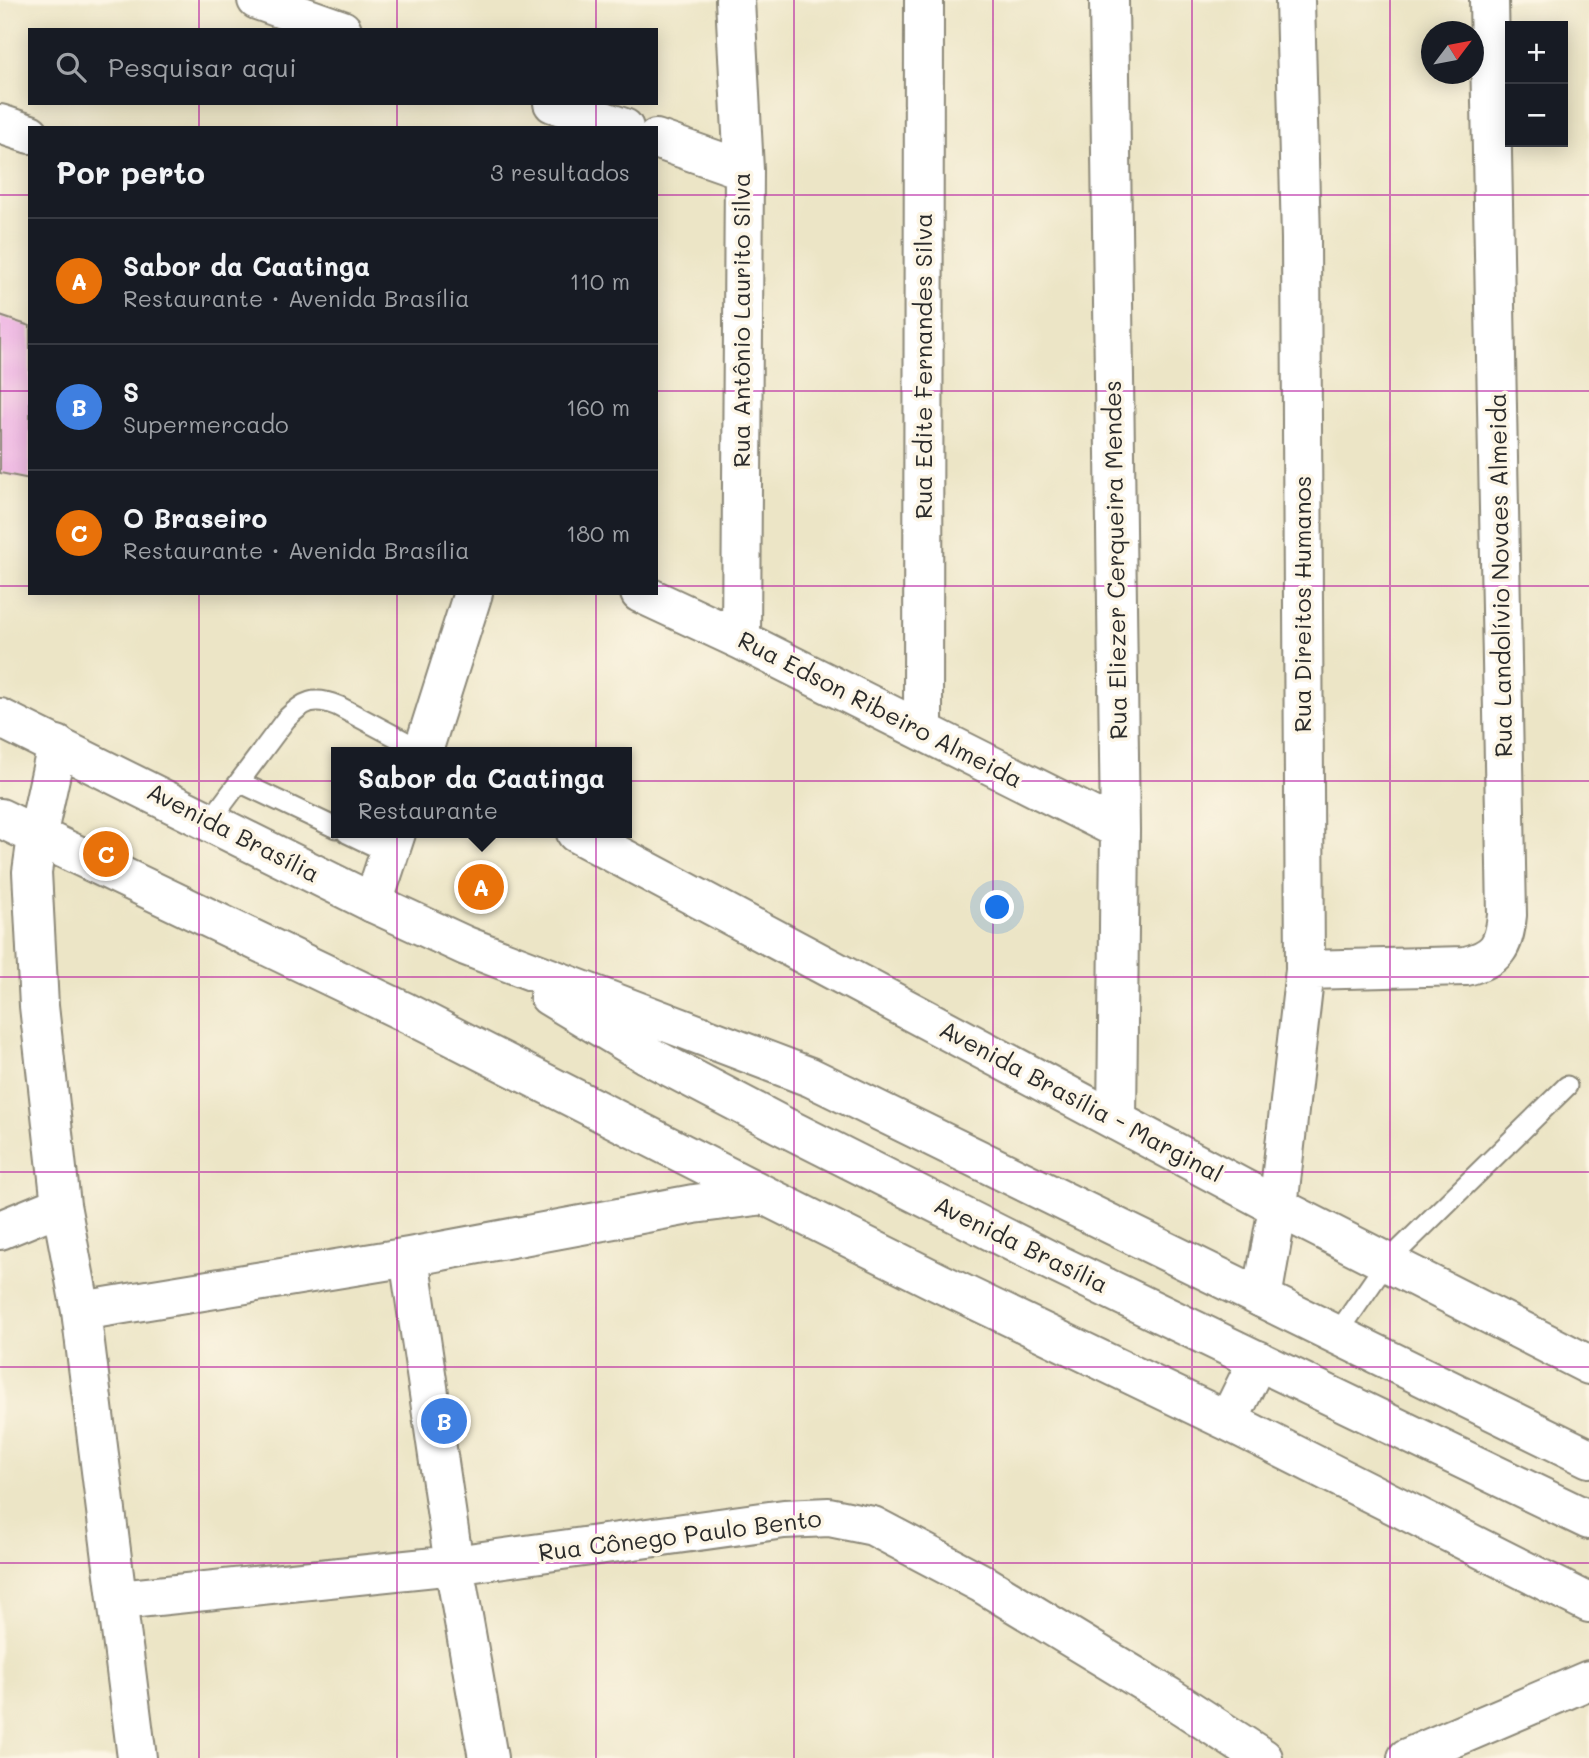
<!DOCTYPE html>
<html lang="pt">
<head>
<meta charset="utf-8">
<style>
  :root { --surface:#171b24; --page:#20242c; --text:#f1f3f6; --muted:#9ea1a6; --line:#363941; --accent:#d690ce }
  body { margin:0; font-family:Mali,sans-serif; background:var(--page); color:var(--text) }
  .controls { position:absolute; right:21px; top:21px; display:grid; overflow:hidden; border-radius:0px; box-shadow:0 4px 18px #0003 }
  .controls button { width:63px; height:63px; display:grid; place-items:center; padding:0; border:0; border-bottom:2px solid var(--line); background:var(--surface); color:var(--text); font:35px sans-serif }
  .compass { position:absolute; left:1421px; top:21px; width:63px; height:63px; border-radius:50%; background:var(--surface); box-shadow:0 4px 18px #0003; rotate:58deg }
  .you { position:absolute; left:998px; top:908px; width:24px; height:24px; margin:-18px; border:5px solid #fff; border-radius:50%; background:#1a73e8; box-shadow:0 0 0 10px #1a73e833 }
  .badge { display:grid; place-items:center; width:46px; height:46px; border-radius:50%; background:var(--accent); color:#fff; font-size:23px; font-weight:700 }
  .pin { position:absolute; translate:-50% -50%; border:4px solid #fff; box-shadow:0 2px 7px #0006 }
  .popup { position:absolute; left:331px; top:747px; width:301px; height:91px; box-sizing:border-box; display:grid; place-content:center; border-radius:0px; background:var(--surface); filter:drop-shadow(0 2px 5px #0005); font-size:23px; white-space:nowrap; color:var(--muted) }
  .popup b { font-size:26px; color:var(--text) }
  .popup::after { content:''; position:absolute; left:50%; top:100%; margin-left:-14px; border:14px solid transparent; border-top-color:var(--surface) }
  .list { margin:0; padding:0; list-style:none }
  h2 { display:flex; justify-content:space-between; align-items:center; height:91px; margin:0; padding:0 28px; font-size:30px }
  h2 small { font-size:23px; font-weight:400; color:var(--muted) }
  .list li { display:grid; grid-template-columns:46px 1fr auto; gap:21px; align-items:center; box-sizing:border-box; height:126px; padding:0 28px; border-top:2px solid var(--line) }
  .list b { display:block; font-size:26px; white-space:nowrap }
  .list p { margin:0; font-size:23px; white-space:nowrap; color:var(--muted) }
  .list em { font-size:23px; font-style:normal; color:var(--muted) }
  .icon { flex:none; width:38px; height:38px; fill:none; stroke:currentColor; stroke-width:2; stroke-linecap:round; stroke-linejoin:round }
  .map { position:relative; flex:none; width:1589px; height:1758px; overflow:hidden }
  .search { position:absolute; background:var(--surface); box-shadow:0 4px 18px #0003; left:28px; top:28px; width:630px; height:77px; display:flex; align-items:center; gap:18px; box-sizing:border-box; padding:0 24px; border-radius:0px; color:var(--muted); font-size:26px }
  .panel { position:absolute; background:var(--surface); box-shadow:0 4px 18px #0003; left:28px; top:126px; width:630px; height:469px; border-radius:0px }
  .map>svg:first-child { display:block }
</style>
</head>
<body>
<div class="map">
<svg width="1589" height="1758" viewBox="0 0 1589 1758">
  <rect width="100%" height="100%" fill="#fcf5e5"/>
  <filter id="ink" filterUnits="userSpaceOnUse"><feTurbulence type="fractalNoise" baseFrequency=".0143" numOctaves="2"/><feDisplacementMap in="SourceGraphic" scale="14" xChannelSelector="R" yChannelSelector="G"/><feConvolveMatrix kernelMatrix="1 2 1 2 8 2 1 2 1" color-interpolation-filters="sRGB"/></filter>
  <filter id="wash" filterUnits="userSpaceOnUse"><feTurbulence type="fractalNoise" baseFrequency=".00686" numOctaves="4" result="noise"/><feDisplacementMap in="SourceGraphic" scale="28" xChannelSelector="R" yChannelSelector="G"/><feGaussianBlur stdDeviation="1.57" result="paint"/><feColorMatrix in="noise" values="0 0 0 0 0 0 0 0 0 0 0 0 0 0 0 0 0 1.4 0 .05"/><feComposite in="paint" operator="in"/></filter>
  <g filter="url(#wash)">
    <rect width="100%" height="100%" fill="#ece5c6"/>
    <g id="blocks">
      <path fill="#ecaae3" d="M0,316l30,10v153l-30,-6z"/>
    </g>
  </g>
  <g filter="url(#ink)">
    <use href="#blocks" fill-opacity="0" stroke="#8c8878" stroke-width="2"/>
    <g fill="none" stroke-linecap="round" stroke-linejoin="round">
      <defs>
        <path id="service" d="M239,782l97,46
          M210,821l76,-102c18,-18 28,-23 52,-13l85,45
          M347,833l42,20
          M1337,1334l49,-71 181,-177"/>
        <path id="minor" d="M257,0l85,30
          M735,0l9,170 -3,470
          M1109,0l11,830 -3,291
          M553,103l71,25
          M0,124l30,10
          M656,139l88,31
          M640,593l101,47 379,190
          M923,731l1,-731
          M57,745l-20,92 -5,35 7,134 22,199 20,106 56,447
          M423,751l50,-158
          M0,818l405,194 359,183 174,87 290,139 361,182
          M1305,970l161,-4c31,-8 38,-19 41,-51l-18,-915
          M0,1230l61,-25
          M409,1257l45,308 34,193
          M1262,1298l16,-91 27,-237 -4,-731 -6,-239
          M81,1311l328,-54 285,-53 70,-9
          M1228,1421l30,-61
          M119,1600l335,-35 330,-46 45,-2 44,9 110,58 186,113 94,61
          M1407,1758l182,-78"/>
        <path id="tertiary" d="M422,752h2
          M576,833l702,374 311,158
          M373,903l23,-70"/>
        <path id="primary" d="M0,718l373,185 93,43 344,131 779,381
          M549,996l98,59 132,69 276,139 534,257"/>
      </defs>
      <use href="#service" stroke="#8c8878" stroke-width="23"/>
      <use href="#minor" stroke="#8c8878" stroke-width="42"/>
      <use href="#tertiary" stroke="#8c8878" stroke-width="42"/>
      <use href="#primary" stroke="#8c8878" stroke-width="42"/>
      <use href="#service" stroke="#fff" stroke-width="19"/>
      <use href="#minor" stroke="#fff" stroke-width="38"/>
      <use href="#tertiary" stroke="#fff" stroke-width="38"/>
      <use href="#primary" stroke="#fff" stroke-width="38"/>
    </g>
  </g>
  <path fill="none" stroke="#b5179e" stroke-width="2" stroke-opacity="0.55" d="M199,0v30M397,0v30M596,0v30M794,0v1758M993,0v1758M1192,0v1758M1390,0v1758M199,103v25M397,103v25M596,103v25M0,195h30M656,195h933M0,391h30M656,391h933M0,586h30M656,586h933M199,593v1165M397,593v1165M596,593v1165M0,781h1589M0,977h1589M0,1172h1589M0,1367h1589M0,1563h1589"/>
  <g text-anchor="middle" stroke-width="7" stroke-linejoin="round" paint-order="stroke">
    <g font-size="24" fill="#2b2b2b" stroke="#fcf5e5">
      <text transform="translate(742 320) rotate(-90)" y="8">Rua Antônio Laurito Silva</text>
      <text transform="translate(924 366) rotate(-90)" y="8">Rua Edite Fernandes Silva</text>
      <text transform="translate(1116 560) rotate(-91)" y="8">Rua Eliezer Cerqueira Mendes</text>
      <text transform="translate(1501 575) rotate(-91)" y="8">Rua Landolívio Novaes Almeida</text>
      <text transform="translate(1303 604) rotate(-90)" y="8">Rua Direitos Humanos</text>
      <text transform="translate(880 710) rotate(27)" y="8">Rua Edson Ribeiro Almeida</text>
      <text transform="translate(233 833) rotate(27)" y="8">Avenida Brasília</text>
      <text transform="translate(1081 1102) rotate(28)" y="8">Avenida Brasília - Marginal</text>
      <text transform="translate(1021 1245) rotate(26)" y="8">Avenida Brasília</text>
      <text transform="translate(680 1536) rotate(-7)" y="8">Rua Cônego Paulo Bento</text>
    </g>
  </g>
</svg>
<div class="controls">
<button>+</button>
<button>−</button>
</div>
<svg class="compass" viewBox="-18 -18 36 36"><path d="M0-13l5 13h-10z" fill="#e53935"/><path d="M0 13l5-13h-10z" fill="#9ea1a6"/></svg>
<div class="you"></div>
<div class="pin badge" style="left:481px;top:887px;background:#e8710a">A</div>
<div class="popup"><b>Sabor da Caatinga</b>Restaurante</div>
<div class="pin badge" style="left:444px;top:1421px;background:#3f7fe0">B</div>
<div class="pin badge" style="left:106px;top:854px;background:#e8710a">C</div>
<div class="search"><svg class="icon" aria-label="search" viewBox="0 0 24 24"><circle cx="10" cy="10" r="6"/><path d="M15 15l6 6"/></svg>Pesquisar aqui</div>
<section class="panel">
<h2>Por perto<small>3 resultados</small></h2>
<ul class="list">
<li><span class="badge" style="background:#e8710a">A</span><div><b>Sabor da Caatinga</b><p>Restaurante · Avenida Brasília</p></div><em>110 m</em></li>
<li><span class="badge" style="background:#3f7fe0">B</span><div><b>S</b><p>Supermercado</p></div><em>160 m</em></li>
<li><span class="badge" style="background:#e8710a">C</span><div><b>O Braseiro</b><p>Restaurante · Avenida Brasília</p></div><em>180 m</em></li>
</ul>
</section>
</div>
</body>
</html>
